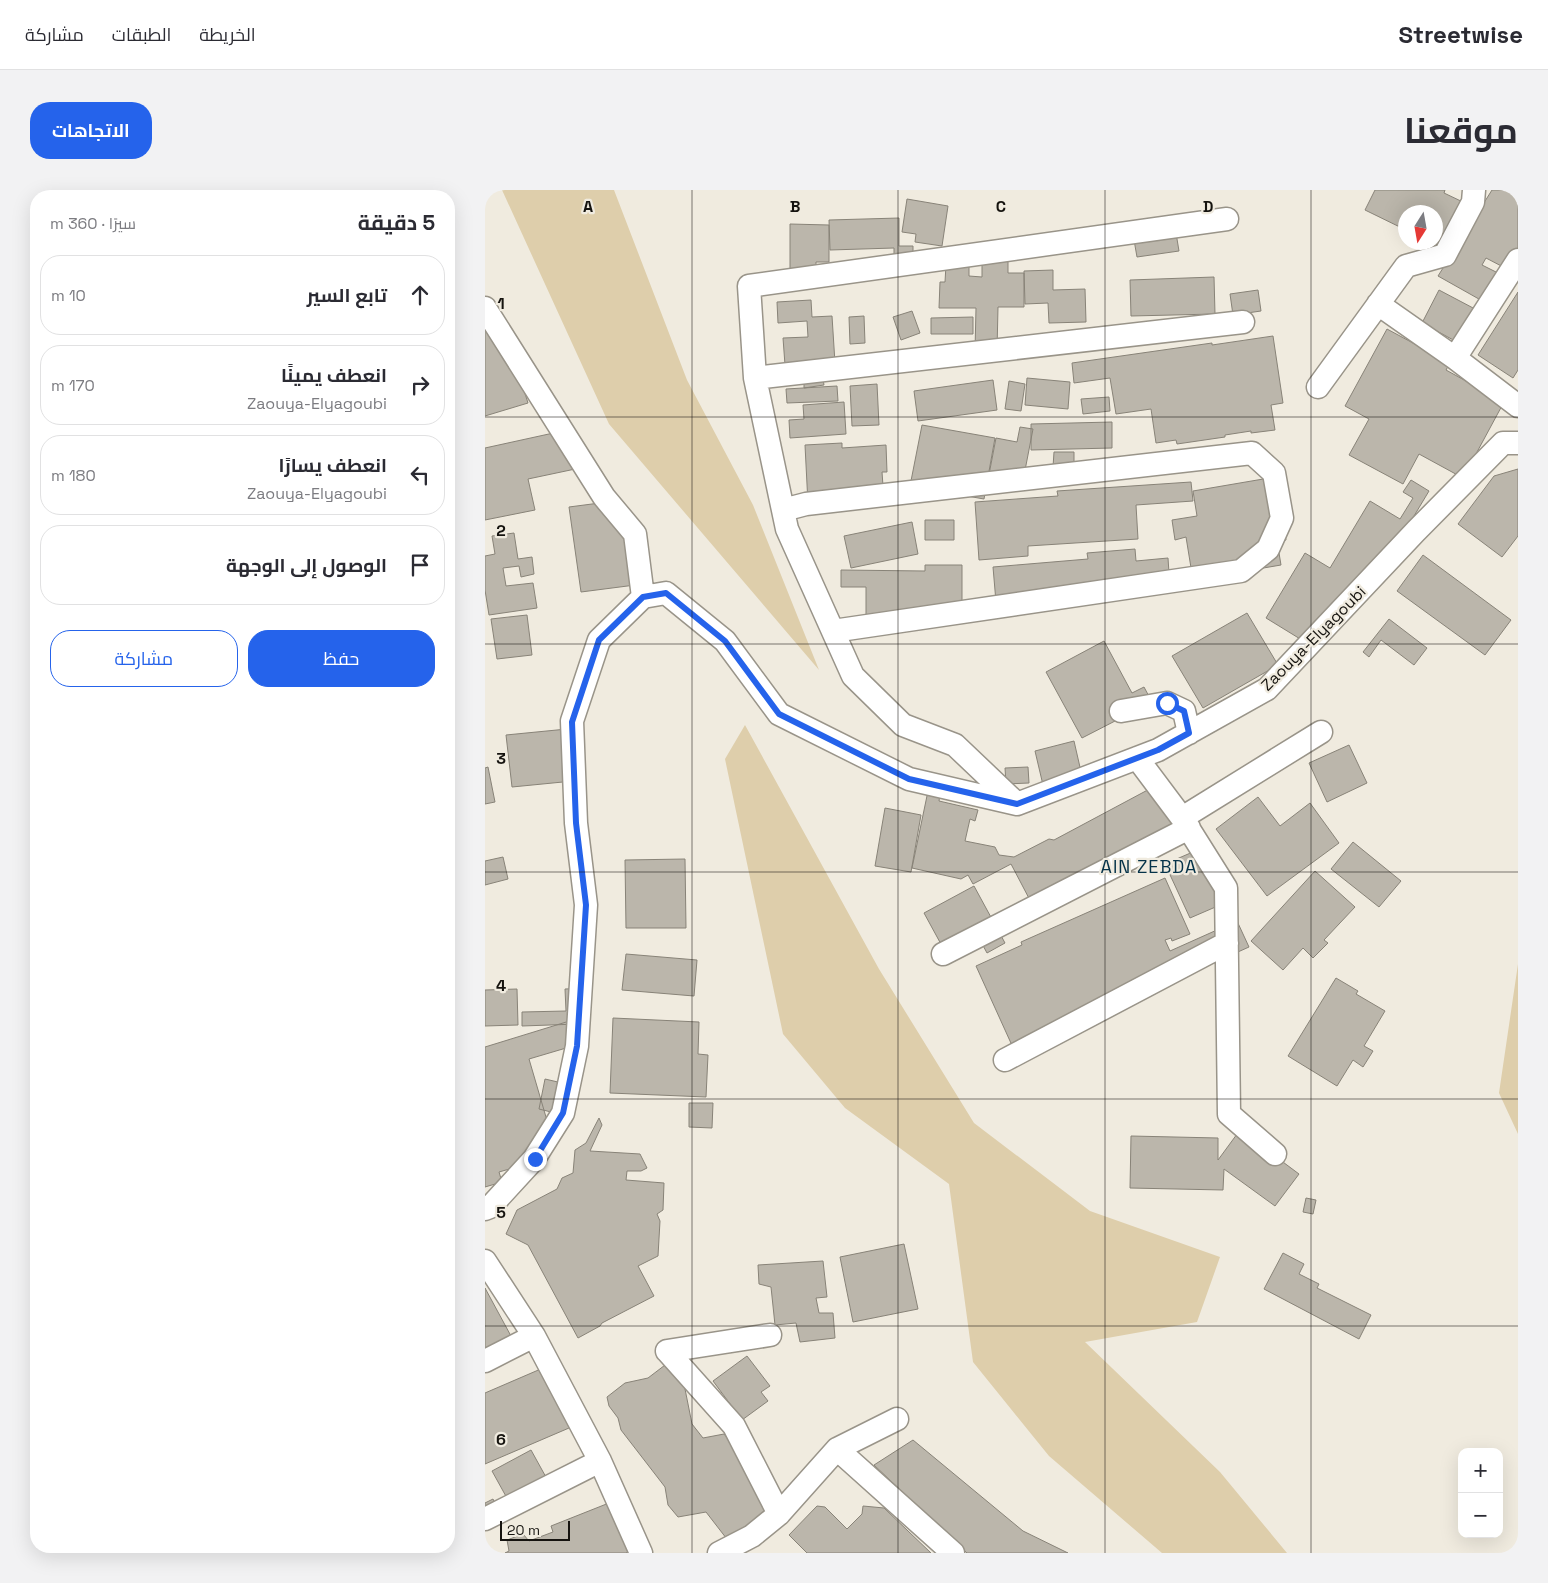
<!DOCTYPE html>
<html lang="ar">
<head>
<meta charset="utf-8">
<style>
  :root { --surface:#fff; --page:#f2f2f3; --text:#2b2b33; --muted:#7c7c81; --line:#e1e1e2; --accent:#2563eb }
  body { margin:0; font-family:"Space Grotesk",Cairo,sans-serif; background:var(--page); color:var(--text); direction:rtl }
  .controls { position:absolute; right:15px; bottom:15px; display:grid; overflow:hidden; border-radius:10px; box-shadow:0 5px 20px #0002 }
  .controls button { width:45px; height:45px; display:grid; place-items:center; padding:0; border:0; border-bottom:1px solid var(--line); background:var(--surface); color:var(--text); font:25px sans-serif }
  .compass { position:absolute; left:913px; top:15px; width:45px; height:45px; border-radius:50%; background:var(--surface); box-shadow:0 5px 20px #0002; rotate:191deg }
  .scale { position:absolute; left:15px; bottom:12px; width:70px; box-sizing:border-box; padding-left:5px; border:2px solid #15130f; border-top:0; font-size:14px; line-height:18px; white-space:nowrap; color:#15130f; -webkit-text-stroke:4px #f0ebdf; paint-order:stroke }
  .stop { position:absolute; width:15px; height:15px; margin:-11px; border:4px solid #2563eb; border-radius:50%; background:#fff }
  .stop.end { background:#2563eb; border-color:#fff; box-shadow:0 1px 5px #0008 }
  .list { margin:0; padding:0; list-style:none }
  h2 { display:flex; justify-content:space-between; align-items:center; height:65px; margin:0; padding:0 20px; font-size:21px }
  h2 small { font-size:16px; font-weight:400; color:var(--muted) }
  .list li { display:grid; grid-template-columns:32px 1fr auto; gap:15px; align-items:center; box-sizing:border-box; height:80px; margin:0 10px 10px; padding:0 10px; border:1px solid var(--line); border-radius:20px }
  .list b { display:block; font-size:19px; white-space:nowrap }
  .list p { margin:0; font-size:16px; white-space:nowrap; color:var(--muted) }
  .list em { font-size:16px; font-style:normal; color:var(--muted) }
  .actions { display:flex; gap:10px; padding:15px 20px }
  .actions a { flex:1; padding:11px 0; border:1px solid var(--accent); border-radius:20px; text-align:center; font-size:18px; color:var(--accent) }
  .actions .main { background:var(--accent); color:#fff }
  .icon { flex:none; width:28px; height:28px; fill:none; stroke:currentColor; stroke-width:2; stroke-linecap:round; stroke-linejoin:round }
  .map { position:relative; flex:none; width:1033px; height:1363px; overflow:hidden; direction:ltr; border-radius:20px }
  header { display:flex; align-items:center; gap:30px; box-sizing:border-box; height:70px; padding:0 25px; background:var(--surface); border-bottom:1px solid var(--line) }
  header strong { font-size:24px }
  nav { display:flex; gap:28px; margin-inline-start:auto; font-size:18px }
  .intro { display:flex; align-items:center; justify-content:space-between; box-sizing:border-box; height:120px; padding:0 30px }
  h1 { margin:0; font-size:35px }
  .button { padding:12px 22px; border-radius:20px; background:var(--accent); color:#fff; font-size:18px; font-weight:700 }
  main { display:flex; gap:30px; padding:0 30px }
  aside { flex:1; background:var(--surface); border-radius:20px; box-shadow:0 5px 20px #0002 }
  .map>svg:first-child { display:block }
</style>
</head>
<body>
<header>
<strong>Streetwise</strong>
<nav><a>الخريطة</a><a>الطبقات</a><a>مشاركة</a></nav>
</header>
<div class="intro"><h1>موقعنا</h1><a class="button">الاتجاهات</a></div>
<main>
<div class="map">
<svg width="1033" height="1363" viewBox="0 0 1033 1363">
  <rect width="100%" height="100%" fill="#f0ebdf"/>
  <path fill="#deceab" d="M17,0h112l73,190 66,125 66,165 -210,-246z
    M260,535l134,244 95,154 116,88 130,46 -23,65 -112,20 135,130 67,81h-125l-113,-97 -76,-94 -24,-178 -104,-76 -62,-74 -58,-275z
    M1033,774v170l-19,-41z"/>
  <path fill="#bbb6ab" stroke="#888378" d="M890,0h70l-1,3 21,10 -24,44 -9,-5h4v-30h-30v18l-41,-20z
    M1007,0h26v61l-11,18 -21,-11 -4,7 18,9 -14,29 -48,-27z
    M422,9l41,7 -6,40 -27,-4 1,-8 -14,-2z
    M414,28v28h14v20l-19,-4v-14l-64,2 -1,-30z
    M305,34l39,1v37h-13v18l-26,-1z
    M691,43l3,18 -42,6 -3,-17z
    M497,69h26v14h16v34h-26l-1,44h-22l1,-43h-37l1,-26h5l1,-17h23v11l13,1z
    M568,80v20l32,-1 1,33 -37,1 -1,-20 -23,1 -1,-33z
    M729,87l1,37 -84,2 -1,-36z
    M773,100l3,21 -28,4 -3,-21z
    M954,100l36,19 -18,33 -35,-19z
    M1033,102v78l-5,8 -35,-23z
    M326,110l1,17 20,-1 3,47 -50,2 -2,-27 25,-1 -1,-16 -29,2 -1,-21z
    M427,121l8,22 -19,7 -8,-23z
    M379,126l1,27 -15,1 -1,-27z
    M16,127l27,86 -43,13v-94z
    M488,127v17h-42v-16z
    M902,139l63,34 -4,7 58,32 -41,76 -44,-24 -16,30 -54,-29 20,-36 -24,-13z
    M788,146l10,67 -12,2 4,25 -24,3v-2l-26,4v2l-48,7 -1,-4 -20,3 -5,-34 -35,5 -6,-36 -36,5 -2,-20 140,-20v2z
    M542,188l43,4 -2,27 -43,-4z
    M338,189l1,6 -20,3v-7z
    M508,190l4,30 -79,11 -4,-30z
    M524,191l16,3 -4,27 -16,-2z
    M392,194l2,41 -27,1 -2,-40z
    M352,196l1,15 -51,2 -1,-14z
    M624,207l1,14 -27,3 -2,-15z
    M359,212l2,32 -56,4 -1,-18 15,-1 -1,-14z
    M627,232v26l-81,2v-26z
    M437,235l73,13 -11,61 -74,-13z
    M535,237l13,2 -12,62 -34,-6 9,-47 21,4z
    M73,242l22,36 -52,11 7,31 -50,10v-72z
    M357,253v5l44,-3 1,27h-5l2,28 -76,4 -3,-59z
    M569,262h20v15h-21z
    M1033,279v67l-16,21 -44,-33 36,-48z
    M790,287l11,63 -9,1 4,24 -88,15 -7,-43 -11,3 -3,-20 25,-4 -4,-25z
    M926,290l18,11 -42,70 -77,84 -44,-27 39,-65 25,15 40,-67 30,18 13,-21 -10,-6z
    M706,292l2,19 -57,4 2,34 -110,7v10l-49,4 -4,-58 83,-6 -1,-5z
    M130,311l28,83 -62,8 -12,-85z
    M440,330h29v20h-29z
    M427,332l6,32 -67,14 -7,-32z
    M29,343l4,26 14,-2 2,17 -13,3 -2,-11 -16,2 3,18 27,-3 4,25 -48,7 -4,-25v-34l10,-2 -3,-18z
    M650,359l1,12 32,-3 2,30 -174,14 -3,-35 95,-8 -1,-6z
    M938,365l88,65 -26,35 -88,-64z
    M440,375h37v53h-96v-31h-25v-17l84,1z
    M762,423l31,52 -75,43 -31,-52z
    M42,425l5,40 -35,4 -6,-40z
    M904,429l38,29 -13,17 -33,-25 -12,17 -6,-5z
    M619,451l28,52 12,-6 8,15 -70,36 -36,-66z
    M82,539l6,52 -61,6 -6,-52z
    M589,551l8,35 -39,9 -8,-34z
    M864,555l18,38 -40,19 -18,-39z
    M3,577l7,35 -10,2v-36z
    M543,577l1,16 -23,1 -1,-16z
    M672,595l27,49 -152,70 -21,-40 -38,20 -5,-9 -7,4 -49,-11 16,-77 12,3 -1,7 39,9 -3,11 -5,-2 -5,22 30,6 4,8 15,2 35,-18 5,1z
    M773,607l22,29 30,-23 29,40 -72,53 -51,-67z
    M400,618l36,7 -10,57 -36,-6z
    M868,652l48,39 -22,26 -48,-38z
    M724,655l25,54 -44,19 -25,-54z
    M18,667l5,22 -23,6v-24z
    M200,669l1,69h-60l-1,-68z
    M830,681l40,36 -31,33 4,3 -15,15 -10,-10 -20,22 -32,-29z
    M680,688l25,56 -18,7 -1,-3 -6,2 5,11 67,-30 12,26 -234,105 -39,-86 46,-21 -1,-3z
    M489,696l31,57 -18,10 -7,-13 -32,17 -24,-44z
    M141,764l71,6 -3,36 -72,-6z
    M851,788l22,13 -2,3 29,17 -21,35 9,5 -10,16 -10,-7 -16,26 -49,-30z
    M105,798l-12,36 -56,2v-14l44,-1 -1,-22z
    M32,799l1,36 -33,1v-36z
    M128,828l86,4 -1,32 10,1 -2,42 -96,-4z
    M91,829l7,24 -54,16 24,82 -9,18 -45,13 3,10 -17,5v-140z
    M60,889l30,7 -8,30 -28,-7z
    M204,913h24l-1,25 -23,-1z
    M114,928l3,7 -12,26 50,3 7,14 -6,3h-14l-1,9 38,3 -1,27 -6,4 3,7 -2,35 -20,10 16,30 -52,27 -2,3 -22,12 -50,-93 -22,-11 11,-24 40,-21 5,-11 11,-5 2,-23 11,-7z
    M755,940l59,44 -24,32 -51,-37 -1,21 -93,-2 1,-52 87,2v22z
    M821,1008l10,2 -3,14 -10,-2z
    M419,1054l14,65 -65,13 -13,-65z
    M798,1063l21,11 -5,10 20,10 -2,4 54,27 -12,24 -95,-50z
    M338,1071l4,36 -11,1 3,15h14l2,25 -35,4 -4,-19 -21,2 -4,-38 -12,-3 -1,-19z
    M0,1098l33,61 -33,17z
    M262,1166l23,30 -9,6 7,9 -26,19 -29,-39z
    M184,1172l14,17 9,45 11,14 21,-4 13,15 11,23 3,13 14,20 3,9 -38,29 -24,-31 -28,5 -10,-12 -3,-18 -44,-57 -3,-12 -9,-12 -2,-9 18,-14 23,-5z
    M65,1175l26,60 -91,39v-71z
    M428,1250l110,91 45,22h-101l-93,-88z
    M46,1260l21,38 -39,21 -21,-38z
    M8,1309l6,13 -14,7v-16z
    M129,1311l20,47 -8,5h-121l4,-2 -2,-11 16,-6 6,7 24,-9 -2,-6z
    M332,1316l8,1 22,22 15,-15 1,-8 21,2 47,45h-124l-18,-18z"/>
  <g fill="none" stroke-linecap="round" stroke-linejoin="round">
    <defs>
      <path id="minor" d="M893,114l77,54 63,48
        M0,118l119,189 31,37 8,63
        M970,168l63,-98
        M270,188l488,-56
        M833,197l88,-121 39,-11 28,-53 1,-12
        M298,320l23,-6 446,-51 22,20 8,45 -14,31 -27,22 -408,60
        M636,521l46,-8 17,8 5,22
        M652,568l45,60 44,70 3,226 46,40
        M531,613l-61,-58 -52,-20 -50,-49 -66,-147 -32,-151 -6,-92 478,-67
        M697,628l139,-86
        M458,764l246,-126
        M520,870l222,-117
        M0,1019l5,-2 44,-48 29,-46 14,-67 9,-141 -10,-82 -4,-102 27,-81 44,-43 23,-4 59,48 54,73 130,65 108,25 141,-54 109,-61 149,-158 87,-88h15
        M0,1071l49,75 66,125 41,92
        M182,1161l67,75 45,88
        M182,1161l103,-16
        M0,1171l49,-25
        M352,1259l116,104
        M0,1329l115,-58
        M234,1363l33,-17 27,-22 58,-65 60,-30"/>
    </defs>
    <use href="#minor" stroke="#999489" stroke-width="25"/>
    <use href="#minor" stroke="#fff" stroke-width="22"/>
  </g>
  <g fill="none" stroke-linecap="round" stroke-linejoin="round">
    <path stroke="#2563eb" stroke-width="6" d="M50,969l28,-46 14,-67 9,-141 -10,-82 -4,-101 27,-82 44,-43 23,-4 59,48 54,73 130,65 108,25 141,-54 31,-17 -5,-22 -17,-8"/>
  </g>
  <path fill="none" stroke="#15130f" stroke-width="1" stroke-opacity="0.55" d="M207,0v1363M413,0v1363M620,0v1363M826,0v1363M0,227h1033M0,454h1033M0,682h1033M0,909h1033M0,1136h1033"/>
  <g text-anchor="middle" stroke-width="4.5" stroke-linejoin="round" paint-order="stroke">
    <g font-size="16" fill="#15130f" stroke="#f0ebdf">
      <text transform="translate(828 448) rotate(-45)" y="6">Zaouya-Elyagoubi</text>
    </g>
    <g font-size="18" letter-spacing="1" fill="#063349" stroke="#f0ebdf">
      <text x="664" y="683">AIN ZEBDA</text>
    </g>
  </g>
  <g font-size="16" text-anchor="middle" font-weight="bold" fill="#15130f" stroke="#f0ebdf" stroke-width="4.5" stroke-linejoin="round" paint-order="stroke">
    <text x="103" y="22">A</text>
    <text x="310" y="22">B</text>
    <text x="516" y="22">C</text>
    <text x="723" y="22">D</text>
    <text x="16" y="119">1</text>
    <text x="16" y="346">2</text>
    <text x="16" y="574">3</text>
    <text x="16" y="801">4</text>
    <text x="16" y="1028">5</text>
    <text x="16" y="1255">6</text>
  </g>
</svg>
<div class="controls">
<button>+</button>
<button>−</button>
</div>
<svg class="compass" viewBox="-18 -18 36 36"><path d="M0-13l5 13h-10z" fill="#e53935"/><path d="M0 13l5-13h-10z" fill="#7c7c81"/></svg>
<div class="scale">20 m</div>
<div class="stop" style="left:682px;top:513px"></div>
<div class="stop end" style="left:50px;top:969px"></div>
</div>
<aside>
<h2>5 دقيقة<small>سيرًا · 360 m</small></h2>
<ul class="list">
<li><svg class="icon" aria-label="ahead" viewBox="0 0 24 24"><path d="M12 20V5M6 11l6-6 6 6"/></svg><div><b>تابع السير</b></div><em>10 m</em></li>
<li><svg class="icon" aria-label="right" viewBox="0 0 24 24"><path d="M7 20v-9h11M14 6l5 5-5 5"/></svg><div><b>انعطف يمينًا</b><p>Zaouya-Elyagoubi</p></div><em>170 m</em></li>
<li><svg class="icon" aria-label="left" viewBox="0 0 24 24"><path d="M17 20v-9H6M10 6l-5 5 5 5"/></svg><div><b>انعطف يسارًا</b><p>Zaouya-Elyagoubi</p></div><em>180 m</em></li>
<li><svg class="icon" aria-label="arrive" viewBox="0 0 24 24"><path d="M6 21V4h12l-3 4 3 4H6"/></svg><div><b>الوصول إلى الوجهة</b></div></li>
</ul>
<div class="actions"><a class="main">حفظ</a><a>مشاركة</a></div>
</aside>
</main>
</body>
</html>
